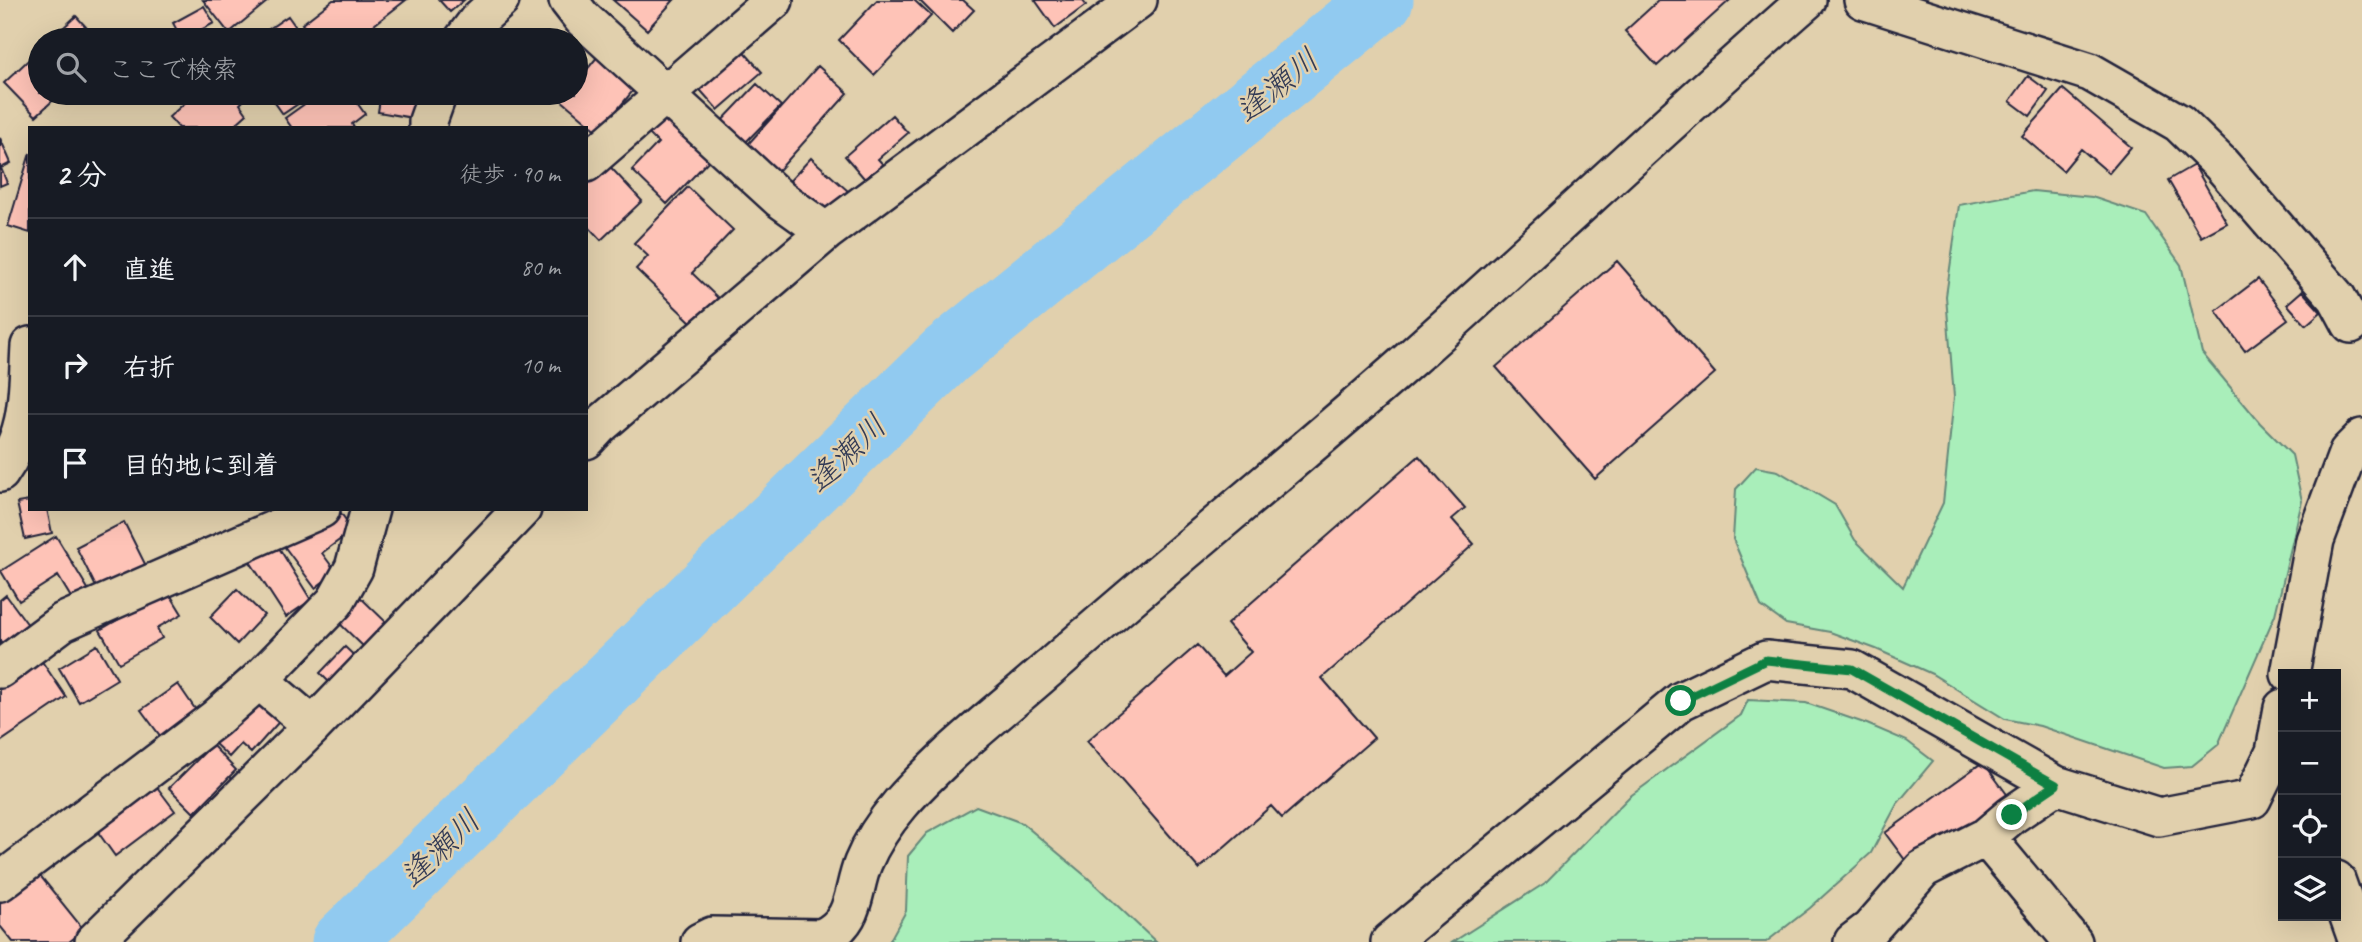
<!DOCTYPE html>
<html lang="ja">
<head>
<meta charset="utf-8">
<style>
  :root { --surface:#171b24; --page:#20242c; --text:#f1f3f6; --muted:#9ea1a6; --line:#363941 }
  body { margin:0; font-family:Caveat,"Klee One",sans-serif; background:var(--page); color:var(--text) }
  .controls { position:absolute; right:21px; bottom:21px; display:grid; overflow:hidden; border-radius:0px; box-shadow:0 7px 28px #0002 }
  .controls button { width:63px; height:63px; display:grid; place-items:center; padding:0; border:0; border-bottom:2px solid var(--line); background:var(--surface); color:var(--text); font:35px sans-serif }
  .stop { position:absolute; width:21px; height:21px; margin:-16px; border:5px solid #0b8043; border-radius:50%; background:#fff }
  .stop.end { background:#0b8043; border-color:#fff; box-shadow:0 2px 7px #0008 }
  .list { margin:0; padding:0; list-style:none }
  h2 { display:flex; justify-content:space-between; align-items:center; height:91px; margin:0; padding:0 28px; font-size:30px }
  h2 small { font-size:23px; font-weight:400; color:var(--muted) }
  .list li { display:grid; grid-template-columns:46px 1fr auto; gap:21px; align-items:center; box-sizing:border-box; height:98px; padding:0 28px; border-top:2px solid var(--line) }
  .list b { display:block; font-size:26px; white-space:nowrap }
  .list em { font-size:23px; font-style:normal; color:var(--muted) }
  .icon { flex:none; width:38px; height:38px; fill:none; stroke:currentColor; stroke-width:2; stroke-linecap:round; stroke-linejoin:round }
  .map { position:relative; flex:none; width:2362px; height:942px; overflow:hidden }
  .search { position:absolute; background:var(--surface); box-shadow:0 7px 28px #0002; left:28px; top:28px; width:560px; height:77px; display:flex; align-items:center; gap:18px; box-sizing:border-box; padding:0 24px; border-radius:38px; color:var(--muted); font-size:26px }
  .panel { position:absolute; background:var(--surface); box-shadow:0 7px 28px #0002; left:28px; top:126px; width:560px; height:385px; border-radius:0px }
  .map>svg:first-child { display:block }
</style>
</head>
<body>
<div class="map">
<svg width="2362" height="942" viewBox="0 0 2362 942">
  <rect width="100%" height="100%" fill="#e1d0ad"/>
  <filter id="ink" filterUnits="userSpaceOnUse"><feTurbulence type="fractalNoise" baseFrequency=".0143" numOctaves="2"/><feDisplacementMap in="SourceGraphic" scale="14" xChannelSelector="R" yChannelSelector="G"/><feConvolveMatrix kernelMatrix="1 2 1 2 8 2 1 2 1" color-interpolation-filters="sRGB"/></filter>
  <g filter="url(#ink)">
    <path fill="#a9eeba" stroke="#66887a" stroke-width="2" d="M2033,191l59,6 54,18 35,50 21,88 58,70 32,32 10,46 -27,114 -57,130 -26,21 -28,2 -124,-42 -35,-7 -73,-45 -56,-25 -46,-17 -44,-8 -25,-18 -28,-67 3,-50 20,-22 22,4 57,34 20,35 48,47 40,-84 11,-106 -8,-101 13,-91z
      M1748,700l58,3 61,21 40,17 26,20 -36,43 -26,49 -61,55 -44,34h-313l92,-59 84,-86 112,-82z
      M976,806l46,17 66,55 68,64h-267l17,-31 2,-55 19,-23z"/>
    <g fill="none" stroke-linecap="round" stroke-linejoin="round">
      <path stroke="#91caf0" stroke-width="63" d="M343,942l603,-587 436,-355"/>
    </g>
    <path fill="#fec3b7" stroke="#22223b" stroke-width="2" d="M203,0h65v1l-39,32z
      M333,0h73l-32,25 7,9 -8,6h-58l-13,-16z
      M439,0h25l-14,12z
      M613,0h61l-27,30z
      M877,0h37l17,16 -57,59 -35,-35z
      M919,0h44l11,10 -22,23z
      M1035,0h47l4,5 -31,23z
      M1659,0h71l-73,66 -32,-35z
      M204,6l10,17 -32,17 -9,-17z
      M76,16l22,24h-48z
      M288,16l17,24h-52z
      M738,45l24,27 -44,38 -24,-27z
      M40,49v44h21l-25,23 -32,-33z
      M598,56l38,31 -37,45 -38,-32 6,-7h9v-10z
      M818,66l30,27 -77,86 -30,-27z
      M2028,76l20,15 -18,25 -20,-15z
      M757,84l24,22 -42,43 -23,-22z
      M2063,89l68,58 -22,26 -28,-24 -18,22 -41,-35z
      M196,93h55l-11,11 7,10 -11,10 2,4h-59l-10,-11z
      M268,93h46l-31,21z
      M320,93h30l15,21 -13,10 2,4h-62l-7,-10z
      M381,93h43l-5,26 -41,-7z
      M665,107l49,48 -47,49 -35,-34 26,-27 -14,-14z
      M892,115l16,18 -30,26 10,11 -18,15 -25,-29z
      M0,138l11,25 -10,5 6,15 -7,3z
      M30,153v80l-22,-7z
      M811,158l37,33 -27,30 -37,-34z
      M603,159l39,42 -41,39 -15,-16v-50z
      M2194,165l33,58 -26,14 -33,-57z
      M688,187l45,43 -41,43 27,26 -25,26 -58,-56 12,-13 -14,-13z
      M1617,261l98,112 -120,106 -99,-112z
      M2258,279l30,40 -43,32 -29,-40z
      M2302,291l19,21 -15,13 -19,-21z
      M1419,456l46,52 -13,11 22,25 -152,134 52,60 -92,80 -11,-12 -72,63 -112,-128 110,-96 27,31 27,-24 -24,-28z
      M30,501v8h17l5,24 -27,6 -8,-36z
      M338,509l15,21 -31,23 14,19 -21,16 -37,-50z
      M124,522l22,44 -48,25 -22,-44z
      M56,536l32,53 -16,10 -14,-23 -39,25 -18,-30z
      M276,543l35,57 -25,17 -37,-57z
      M237,589l27,26 -27,29 -27,-27z
      M168,591l14,23 -25,14 5,10 -43,25 -19,-33z
      M6,595l25,34 -31,24v-53z
      M358,595l31,30 -23,24 -31,-30z
      M97,645l20,34 -38,23 -20,-34z
      M345,647l16,15 -26,26 -15,-15z
      M41,660l25,37 -66,45v-53z
      M178,684l24,35 -35,26 -26,-35z
      M259,692l26,23 -34,38 -10,-9 -12,13 -15,-14z
      M212,745l24,25 -42,43 -25,-25z
      M1983,762l26,35 -98,71 -26,-35z
      M154,783l21,28 -60,45 -20,-28z
      M38,873l46,57 -15,12h-56l-13,-16v-23z"/>
    <g fill="none" stroke-linecap="round" stroke-linejoin="round">
      <defs>
        <path id="street" d="M568,0l14,18 198,181 46,33
          M1863,0l227,72 89,51 41,40 117,135 14,26
          M463,40l15,-20 22,-20
          M428,128v-7l10,-28
          M586,163l188,-163
          M586,440l13,-14 227,-194 312,-232
          M0,473c30,-42 27,-78 30,-127
          M0,669l63,-47 258,-113
          M2290,674l25,-134 33,-88 14,-14
          M259,680l54,46
          M1986,837l87,105
          M2336,880l22,62
          M0,882l215,-163 44,-39 76,-78 19,-34 16,-59
          M94,942l219,-216 209,-217
          M700,942l12,-6 110,2c35,-17 29,-45 41,-75 19,-46 55,-79 90,-112 31,-28 63,-54 94,-81 119,-105 242,-204 361,-309 134,-119 264,-243 399,-361
          M1390,942l291,-241 85,-41 86,9 204,116 103,32 93,-18 23,-47 8,-44
          M1853,942l17,-13 53,-60 63,-32 26,-22 44,-30"/>
      </defs>
      <use href="#street" stroke="#22223b" stroke-width="42"/>
      <use href="#street" stroke="#e1d0ad" stroke-width="37"/>
    </g>
  </g>
  <g fill="none" stroke-linecap="round" stroke-linejoin="round" filter="url(#ink)">
    <path stroke="#0b8043" stroke-width="9" d="M1681,701l85,-41 86,9 204,116 -44,30"/>
  </g>
  <g text-anchor="middle" stroke-width="5" stroke-linejoin="round" paint-order="stroke">
    <g font-size="32" font-style="italic" fill="#333b56" stroke="#e1d0ad">
      <text transform="translate(1277 85) rotate(-39)" y="11">逢瀬川</text>
      <text transform="translate(846 453) rotate(-44)" y="11">逢瀬川</text>
      <text transform="translate(440 848) rotate(-44)" y="11">逢瀬川</text>
    </g>
  </g>
</svg>
<div class="controls">
<button>+</button>
<button>−</button>
<button><svg class="icon" aria-label="locate" viewBox="0 0 24 24"><circle cx="12" cy="12" r="6"/><path d="M12 2v4M12 18v4M2 12h4M18 12h4"/></svg></button>
<button><svg class="icon" aria-label="layers" viewBox="0 0 24 24"><path d="M12 4l9 5-9 5-9-5zM3 14l9 5 9-5"/></svg></button>
</div>
<div class="stop" style="left:1681px;top:701px"></div>
<div class="stop end" style="left:2012px;top:815px"></div>
<div class="search"><svg class="icon" aria-label="search" viewBox="0 0 24 24"><circle cx="10" cy="10" r="6"/><path d="M15 15l6 6"/></svg>ここで検索</div>
<section class="panel">
<h2>2 分<small>徒歩 · 90 m</small></h2>
<ul class="list">
<li><svg class="icon" aria-label="ahead" viewBox="0 0 24 24"><path d="M12 20V5M6 11l6-6 6 6"/></svg><div><b>直進</b></div><em>80 m</em></li>
<li><svg class="icon" aria-label="right" viewBox="0 0 24 24"><path d="M7 20v-9h11M14 6l5 5-5 5"/></svg><div><b>右折</b></div><em>10 m</em></li>
<li><svg class="icon" aria-label="arrive" viewBox="0 0 24 24"><path d="M6 21V4h12l-3 4 3 4H6"/></svg><div><b>目的地に到着</b></div></li>
</ul>
</section>
</div>
</body>
</html>
